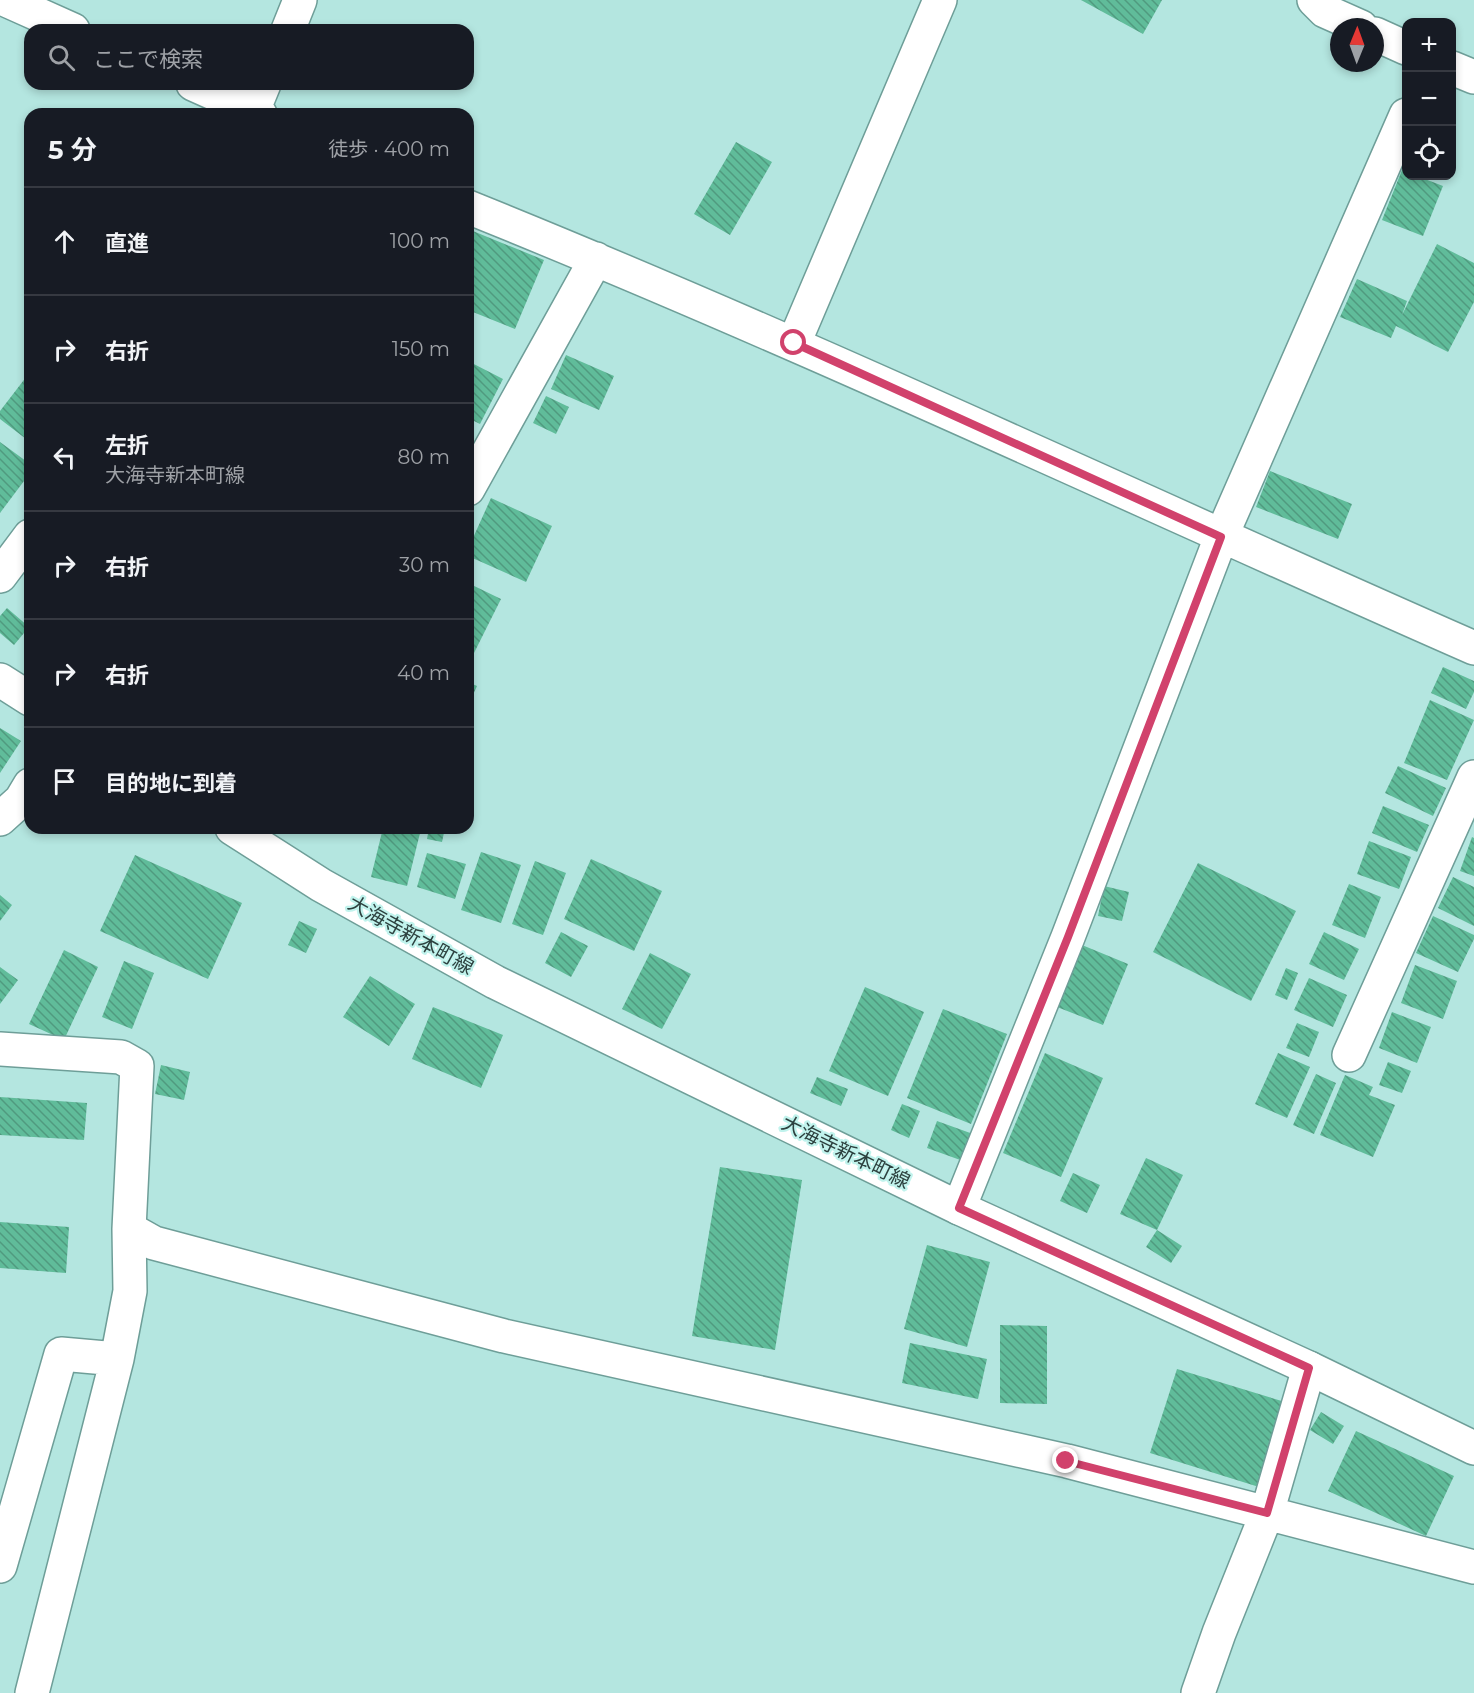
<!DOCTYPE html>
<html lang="ja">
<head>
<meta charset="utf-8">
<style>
  :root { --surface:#171b24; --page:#242831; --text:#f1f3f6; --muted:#9ea1a6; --line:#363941 }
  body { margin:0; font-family:Montserrat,"Noto Sans JP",sans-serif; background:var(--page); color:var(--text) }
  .controls { position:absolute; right:18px; top:18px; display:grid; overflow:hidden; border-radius:12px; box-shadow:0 3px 9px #0003 }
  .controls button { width:54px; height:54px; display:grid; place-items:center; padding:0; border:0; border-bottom:2px solid var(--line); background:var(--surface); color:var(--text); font:30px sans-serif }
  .compass { position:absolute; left:1330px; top:18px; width:54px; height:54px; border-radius:50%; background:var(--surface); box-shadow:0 3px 9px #0003; rotate:1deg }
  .stop { position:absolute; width:18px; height:18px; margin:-14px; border:4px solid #d1426c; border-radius:50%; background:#fff }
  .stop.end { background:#d1426c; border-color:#fff; box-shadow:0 2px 6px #0008 }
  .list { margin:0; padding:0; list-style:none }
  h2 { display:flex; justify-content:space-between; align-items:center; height:78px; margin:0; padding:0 24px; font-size:26px }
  h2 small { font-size:20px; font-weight:400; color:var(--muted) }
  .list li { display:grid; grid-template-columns:39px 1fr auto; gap:18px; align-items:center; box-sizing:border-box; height:108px; padding:0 24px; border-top:2px solid var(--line) }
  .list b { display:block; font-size:22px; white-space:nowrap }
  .list p { margin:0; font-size:20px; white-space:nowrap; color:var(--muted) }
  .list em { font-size:20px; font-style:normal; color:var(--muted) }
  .icon { flex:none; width:33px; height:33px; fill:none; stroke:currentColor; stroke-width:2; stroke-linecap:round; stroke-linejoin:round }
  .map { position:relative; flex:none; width:1474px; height:1693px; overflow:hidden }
  .search { position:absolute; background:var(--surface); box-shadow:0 3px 9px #0003; left:24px; top:24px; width:450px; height:66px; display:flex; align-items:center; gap:15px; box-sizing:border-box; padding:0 21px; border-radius:18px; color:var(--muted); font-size:22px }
  .panel { position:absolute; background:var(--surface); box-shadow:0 3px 9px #0003; left:24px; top:108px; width:450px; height:726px; border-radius:18px }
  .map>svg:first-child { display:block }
</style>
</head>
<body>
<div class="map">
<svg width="1474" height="1693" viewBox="0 0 1474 1693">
  <defs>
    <pattern id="building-back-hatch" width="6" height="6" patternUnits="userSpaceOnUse" patternTransform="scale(1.5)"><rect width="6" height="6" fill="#60bc9a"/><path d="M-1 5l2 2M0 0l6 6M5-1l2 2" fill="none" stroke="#509a7f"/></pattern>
  </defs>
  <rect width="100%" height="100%" fill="#b4e6e0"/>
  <path fill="url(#building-back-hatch)" d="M1081,0h81l-19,34z
    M736,142l36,20 -42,73 -36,-21z
    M1402,170l4,1v5h11l26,10 -20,50 -41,-16z
    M468,229l76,31 -29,69 -47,-19z
    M1437,244l37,19v39l-26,50 -52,-26 -5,12 -51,-21 17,-38 50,22 -5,14z
    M566,355l48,21 -15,34 -48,-21z
    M468,361l35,18 -23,45 -12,-6z
    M30,372v70l-30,-23v-8z
    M546,396l23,11 -13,27 -23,-11z
    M0,442l30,22v9l-30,40z
    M1270,471l82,33 -14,35 -82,-32z
    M491,498l61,28 -26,56 -58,-26v-7z
    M468,583l33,16 -33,66z
    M7,608l22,19 -15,18 -14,-12v-17z
    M1443,667l31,14v11l-8,17 -35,-16z
    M468,682l9,4 -9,20z
    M1430,700l44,20 -27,60 -43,-17z
    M0,728l21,13 -21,32z
    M1398,766l48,22 -13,28 -48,-23z
    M1383,806l46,19 -12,27 -45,-19z
    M383,828h16l21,5 -13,53 -36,-9z
    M429,828h16l-3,14 -15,-3z
    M1472,837l2,1v38l-14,-5z
    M1369,841l42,16 -12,32 -42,-15z
    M481,852l40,13 -20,58 -40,-13z
    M427,853l39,11 -11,35 -38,-12z
    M135,855l107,48 -34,76 -108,-48z
    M591,859l71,32 -28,60 -70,-32z
    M535,861l31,12 -23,62 -31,-11z
    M1198,863l98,48 -45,90 -98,-49z
    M1453,877l21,10v39l-36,-18z
    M1349,884l32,13 -16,41 -33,-13z
    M1104,886l25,6 -7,29 -24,-5z
    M0,895l12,10 -12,16z
    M1433,916l41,19v4l-16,33 -42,-19z
    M299,921l18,8 -11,24 -18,-8z
    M561,932l27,14 -17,31 -26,-14z
    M1324,932l35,17 -15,31 -35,-16z
    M1082,945l46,19 -25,61 -46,-18z
    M64,950l34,17 -34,73 -35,-16z
    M650,953l41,21 -29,55 -40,-20z
    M124,961l30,12 -22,56 -30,-12z
    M1415,965l42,16 -14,38 -42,-16z
    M0,967l18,13 -18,24z
    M1286,968l12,5 -11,27 -12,-5z
    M370,976l45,28 -26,42 -46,-29z
    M1309,978l38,17 -14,32 -39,-17z
    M865,987l59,25 -36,84 -59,-25z
    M433,1007l70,28 -22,53 -69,-29z
    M943,1009l64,25 -36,90 -64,-26z
    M1392,1012l39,15 -14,36 -38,-15z
    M1297,1023l22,9 -10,25 -23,-9z
    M1045,1053l58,25 -42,99 -58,-24z
    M1278,1053l32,14 -23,51 -32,-14z
    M1388,1062l23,9 -9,22 -23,-8z
    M161,1065l29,7 -6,28 -29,-6z
    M1316,1074l20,9 -22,51 -21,-9z
    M1345,1075l28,12 -4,8 26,10 -22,52 -53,-22z
    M817,1077l31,12 -7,17 -31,-13z
    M0,1097l87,6 -3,37 -84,-5z
    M902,1104l18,7 -11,27 -18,-8z
    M937,1121l36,13 -10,27 -36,-13z
    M1146,1158l37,17 -26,55 -37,-16z
    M720,1167l82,13 -27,170 -83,-14z
    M1073,1173l27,12 -13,28 -27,-12z
    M0,1222l69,5 -3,46 -66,-5z
    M1157,1230l25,16 -11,17 -25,-16z
    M927,1245l63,17 -23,85 -63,-18z
    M1000,1325l47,1v78l-47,-1z
    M910,1343l77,16 -9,40 -76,-16z
    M1177,1369l108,33 -26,85 -109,-34z
    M1321,1412l23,14 -11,18 -23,-14z
    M1356,1431l98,45 -28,60 -98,-45z"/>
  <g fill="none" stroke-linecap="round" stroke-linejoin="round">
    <defs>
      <path id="minor" d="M6,0l67,30
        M1314,0l11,11 36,16
        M288,30l12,-30
        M1375,34l31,14
        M1452,68l22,9
        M193,84l67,30
        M253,111l11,-27
        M468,207c340,137 671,294 1006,441
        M794,343l146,-343
        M468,489l128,-230
        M0,576l30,-40
        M0,819l21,-19 9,-15
        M0,1049l121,8 16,9 -8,163 25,14 350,93 563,125 407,106
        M1349,1055l125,-278
        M959,1208l109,-271 153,-400 185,-422
        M0,1566l61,-212 56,5
        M32,1693l85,-334 13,-68 -1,-62
        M1198,1693l21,-60 48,-120 42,-145"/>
      <path id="major" d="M0,680l30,19
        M232,828l89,57 174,97 464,226 350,160 165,80"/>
    </defs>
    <use href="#minor" stroke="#6e9e98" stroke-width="36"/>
    <use href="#major" stroke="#6e9e98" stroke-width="36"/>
    <use href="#minor" stroke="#fff" stroke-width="33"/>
    <use href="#major" stroke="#fff" stroke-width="33"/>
  </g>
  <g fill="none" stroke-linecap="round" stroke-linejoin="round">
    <path stroke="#d1426c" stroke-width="8" d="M794,343l427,194 -153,400 -109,271 350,160 -42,145 -201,-52"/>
  </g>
  <g text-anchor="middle" stroke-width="4.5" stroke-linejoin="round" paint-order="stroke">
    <g font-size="20" fill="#2d413f" stroke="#c1f3ed">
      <text transform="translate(411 935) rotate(29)" y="7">大海寺新本町線</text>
      <text transform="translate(846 1152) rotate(26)" y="7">大海寺新本町線</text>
    </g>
  </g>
</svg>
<div class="controls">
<button>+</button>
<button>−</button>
<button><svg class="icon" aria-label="locate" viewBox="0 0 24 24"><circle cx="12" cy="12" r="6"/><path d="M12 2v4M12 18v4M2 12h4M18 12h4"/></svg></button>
</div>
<svg class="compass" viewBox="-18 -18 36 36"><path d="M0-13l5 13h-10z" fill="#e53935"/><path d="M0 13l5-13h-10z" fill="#9ea1a6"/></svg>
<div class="stop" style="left:794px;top:343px"></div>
<div class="stop end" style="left:1066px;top:1461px"></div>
<div class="search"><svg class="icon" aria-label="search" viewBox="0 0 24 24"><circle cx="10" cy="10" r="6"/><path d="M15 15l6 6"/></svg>ここで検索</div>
<section class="panel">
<h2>5 分<small>徒歩 · 400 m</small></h2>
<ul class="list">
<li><svg class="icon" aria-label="ahead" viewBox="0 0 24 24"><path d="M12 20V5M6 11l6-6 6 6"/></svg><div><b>直進</b></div><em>100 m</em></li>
<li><svg class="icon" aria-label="right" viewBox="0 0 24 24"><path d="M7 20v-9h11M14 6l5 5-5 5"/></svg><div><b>右折</b></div><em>150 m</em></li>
<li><svg class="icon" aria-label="left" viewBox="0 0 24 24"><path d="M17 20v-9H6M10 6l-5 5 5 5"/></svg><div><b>左折</b><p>大海寺新本町線</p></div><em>80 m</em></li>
<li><svg class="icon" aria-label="right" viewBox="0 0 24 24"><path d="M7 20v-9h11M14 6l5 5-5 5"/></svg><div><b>右折</b></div><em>30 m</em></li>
<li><svg class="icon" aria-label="right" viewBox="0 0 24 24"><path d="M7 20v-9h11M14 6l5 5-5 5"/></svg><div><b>右折</b></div><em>40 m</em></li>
<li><svg class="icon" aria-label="arrive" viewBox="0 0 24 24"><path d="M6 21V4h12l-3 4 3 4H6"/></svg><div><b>目的地に到着</b></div></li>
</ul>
</section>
</div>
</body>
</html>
